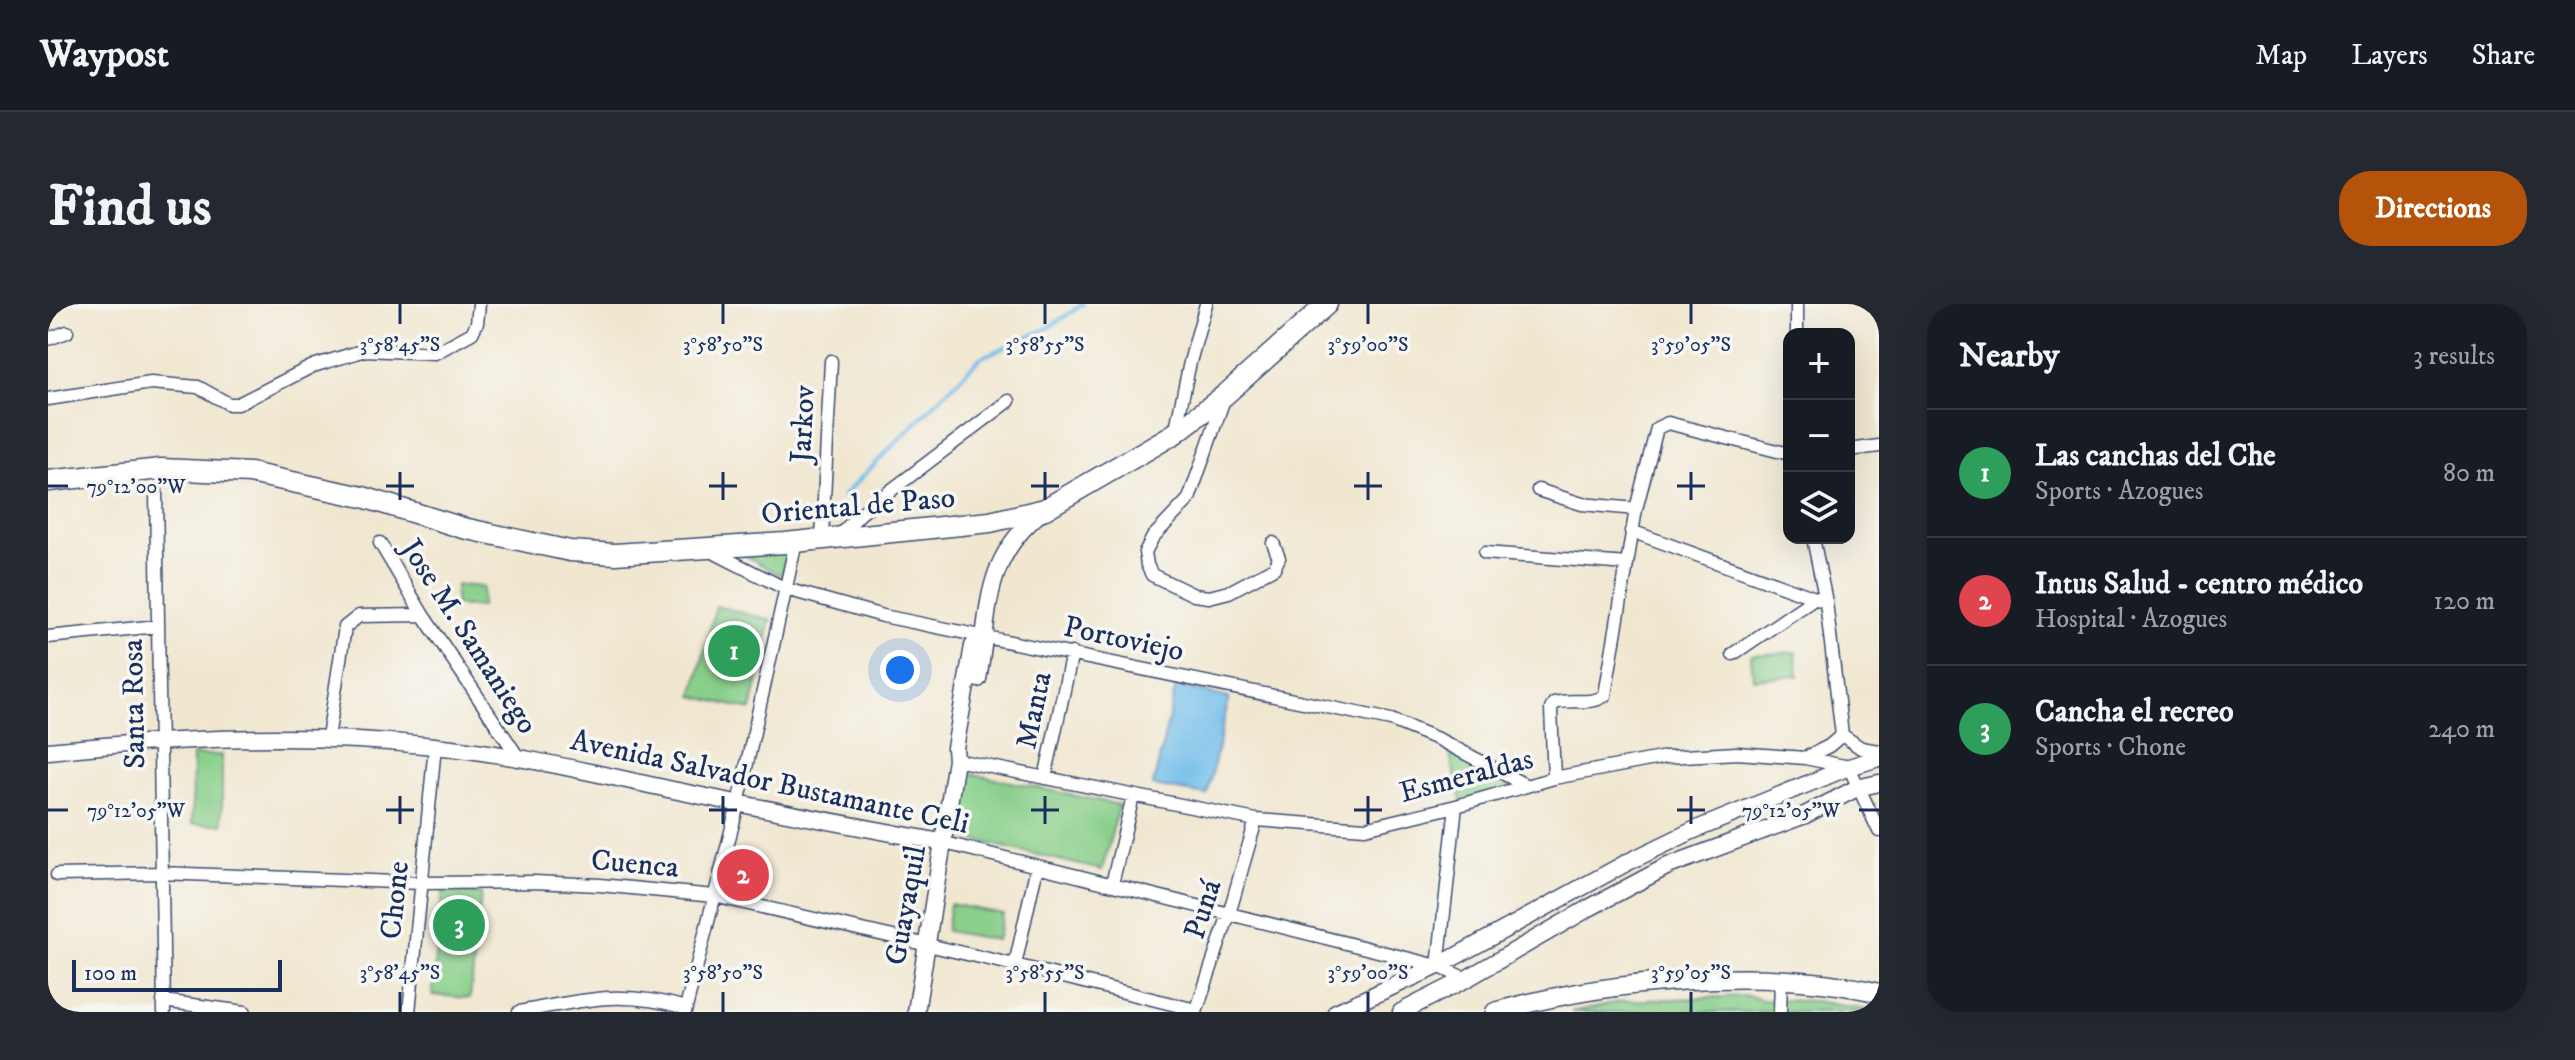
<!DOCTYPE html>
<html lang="en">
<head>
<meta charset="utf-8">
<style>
  :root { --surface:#171b24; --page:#242831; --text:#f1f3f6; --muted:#9ea1a6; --line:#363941; --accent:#b45309 }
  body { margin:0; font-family:"IM FELL DW Pica",serif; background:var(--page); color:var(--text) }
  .controls { position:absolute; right:24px; top:24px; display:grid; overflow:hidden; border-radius:16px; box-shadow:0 8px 32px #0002 }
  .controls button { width:72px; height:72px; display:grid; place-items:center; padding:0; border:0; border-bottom:2px solid var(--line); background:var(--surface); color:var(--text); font:40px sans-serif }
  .scale { position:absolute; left:24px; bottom:20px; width:210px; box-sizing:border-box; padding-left:8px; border:4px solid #1b2f5e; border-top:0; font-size:22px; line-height:28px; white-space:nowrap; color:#1b2f5e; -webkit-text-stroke:6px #f6f6f2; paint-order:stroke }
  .you { position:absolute; left:852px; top:366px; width:28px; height:28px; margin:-20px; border:6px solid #fff; border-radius:50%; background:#1a73e8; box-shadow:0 0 0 12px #1a73e833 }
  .badge { display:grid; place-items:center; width:52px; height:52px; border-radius:50%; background:var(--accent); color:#fff; font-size:26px; font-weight:700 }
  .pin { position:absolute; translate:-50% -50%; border:4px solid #fff; box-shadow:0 2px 8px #0006 }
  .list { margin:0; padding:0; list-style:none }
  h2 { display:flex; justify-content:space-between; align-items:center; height:104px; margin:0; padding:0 32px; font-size:34px }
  h2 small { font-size:26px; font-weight:400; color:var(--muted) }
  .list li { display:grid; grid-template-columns:52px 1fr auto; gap:24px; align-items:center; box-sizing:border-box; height:128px; padding:0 32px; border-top:2px solid var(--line) }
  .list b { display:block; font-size:30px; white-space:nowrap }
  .list p { margin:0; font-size:26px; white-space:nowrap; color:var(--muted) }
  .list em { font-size:26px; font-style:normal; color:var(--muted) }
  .icon { flex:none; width:44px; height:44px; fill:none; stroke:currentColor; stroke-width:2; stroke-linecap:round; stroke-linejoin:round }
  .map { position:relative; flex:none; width:1831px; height:708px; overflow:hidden; border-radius:32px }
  header { display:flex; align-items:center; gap:48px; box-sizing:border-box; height:112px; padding:0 40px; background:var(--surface); border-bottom:2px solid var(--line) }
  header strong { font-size:38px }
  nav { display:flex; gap:44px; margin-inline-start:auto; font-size:28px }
  .intro { display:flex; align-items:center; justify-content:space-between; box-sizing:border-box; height:192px; padding:0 48px }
  h1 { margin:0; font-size:56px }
  .button { padding:20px 36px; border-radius:32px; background:var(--accent); color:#fff; font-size:28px; font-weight:700 }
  main { display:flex; gap:48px; padding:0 48px }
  aside { flex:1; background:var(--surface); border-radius:32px; box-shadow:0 8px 32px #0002 }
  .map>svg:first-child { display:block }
</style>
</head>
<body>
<header>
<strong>Waypost</strong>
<nav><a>Map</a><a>Layers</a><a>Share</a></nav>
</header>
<div class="intro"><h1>Find us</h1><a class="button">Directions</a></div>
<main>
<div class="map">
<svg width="1831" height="708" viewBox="0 0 1831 708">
  <rect width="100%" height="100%" fill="#f6f6f2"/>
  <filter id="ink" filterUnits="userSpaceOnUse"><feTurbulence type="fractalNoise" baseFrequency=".0125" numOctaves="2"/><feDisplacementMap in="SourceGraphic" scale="16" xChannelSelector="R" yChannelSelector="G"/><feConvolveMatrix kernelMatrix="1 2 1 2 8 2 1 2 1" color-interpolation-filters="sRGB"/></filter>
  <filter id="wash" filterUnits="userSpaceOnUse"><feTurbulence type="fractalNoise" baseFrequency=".006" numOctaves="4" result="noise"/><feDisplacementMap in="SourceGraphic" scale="32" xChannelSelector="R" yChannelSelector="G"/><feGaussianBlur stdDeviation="1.8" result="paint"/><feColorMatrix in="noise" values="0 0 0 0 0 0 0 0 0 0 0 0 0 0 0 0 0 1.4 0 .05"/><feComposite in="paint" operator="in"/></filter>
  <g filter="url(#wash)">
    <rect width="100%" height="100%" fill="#f1e7d0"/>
    <path fill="#89cf8a" stroke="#527f74" stroke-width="2" d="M740,246l-6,26 -43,-24z
      M408,281l27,2 -2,20 -26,-2z
      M668,302l55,14 -20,90 -58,-14z
      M1748,348l2,24 -45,3 -2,-24z
      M1399,439l78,42 -63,20z
      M145,451h29v69h-30z
      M920,469l151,32 -17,65 -145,-34z
      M395,588l38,2 -11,104 -38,-3z
      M902,600l53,10 -6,26 -51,-9z
      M1701,692l14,4 51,1 65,11h-308l52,-11z"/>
    <path fill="#6ebce9" stroke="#4476a4" stroke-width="2" d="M1128,382l53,12 -22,97 -54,-9z"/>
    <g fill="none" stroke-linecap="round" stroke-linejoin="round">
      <path stroke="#6ebce9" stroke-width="4" d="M795,192l137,-138 68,-30 35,-24"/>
    </g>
  </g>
  <g filter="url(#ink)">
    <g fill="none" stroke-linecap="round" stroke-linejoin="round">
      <defs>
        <path id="minor" d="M1749,0v30
          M0,35l19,-7
          M0,95l103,-16 47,4 31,17h9l75,-38 52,-16 70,3 37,-20 5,-10 2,-19
          M1176,95l-35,100 -36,38 -8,15 2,13 5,10 42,20 15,2 20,-5 45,-24 5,-10 -6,-15
          M1127,129l15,-71 16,-58
          M1801,146l30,-4
          M1490,186l44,14 54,5
          M108,187l8,521
          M1583,227l195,71
          M790,233l22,-23 149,-113
          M1765,234l13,64 16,133 19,13 18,3
          M774,235l9,-178
          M332,239l43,72 95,142
          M663,247l75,38 97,27 508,104 49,20 85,45
          M1437,249l142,11 9,-55 21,-81 11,-5 121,31
          M0,333l110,-11
          M1685,350l81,-55
          M280,434l17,-111 14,-11 64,-1
          M1757,454l24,-12 13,-11
          M908,456l300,60 109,8 91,-22 98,-28 112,-21 71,-4 68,5 44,9 30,64
          M997,474l27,-125
          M1506,474l-3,-69 3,-6c16,-5 39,3 51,-8l22,-131
          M897,539l493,123 28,13
          M9,571l104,-2 261,10 112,-1 66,3 114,11 301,69 181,45
          M1064,580l21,-88
          M967,661l22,-99
          M1390,662l18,-160
          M115,697l82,11
          M361,708l26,-266
          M471,708c64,-12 102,-23 167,-4
          M637,708l53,-208 58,-262
          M1148,708l33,-98 27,-94
          M1732,708l1,-32"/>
        <path id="secondary" d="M930,375c13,-69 3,-120 66,-169
          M0,447c129,-13 257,-19 386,-5 82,8 163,28 244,45 89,19 178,35 267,52
          M868,708l40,-252 -1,-12 18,-102 9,-9
          M1288,708l102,-46 190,-104 64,-31 157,-64 30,-9
          M1353,708l65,-33 123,-71 79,-42 137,-51 52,-27 22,-5"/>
        <path id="primary" d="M1447,708c111,-32 271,-46 384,-19"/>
        <path id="trunk" d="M0,177l113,-12 89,4 113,24 100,31 107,23 45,3 170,-11 205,-21 55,-13 129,-75 51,-39 102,-91"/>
      </defs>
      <use href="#minor" stroke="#3b4b6f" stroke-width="15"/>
      <use href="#secondary" stroke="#3b4b6f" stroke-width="19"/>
      <use href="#primary" stroke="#3b4b6f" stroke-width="21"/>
      <use href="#trunk" stroke="#3b4b6f" stroke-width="23"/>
      <use href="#minor" stroke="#fff" stroke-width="12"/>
      <use href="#secondary" stroke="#fff" stroke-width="16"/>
      <use href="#primary" stroke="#fff" stroke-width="18"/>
      <use href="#trunk" stroke="#fff" stroke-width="20"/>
    </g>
  </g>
  <path fill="none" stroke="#1b2f5e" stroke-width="3" d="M352,0v20M675,0v20M997,0v20M1320,0v20M1643,0v20M352,168v28M675,168v28M997,168v28M1320,168v28M1643,168v28M0,182h20M338,182h28M661,182h28M983,182h28M1306,182h28M1629,182h28M352,492v28M675,492v28M997,492v28M1320,492v28M1643,492v28M0,506h20M338,506h28M661,506h28M983,506h28M1306,506h28M1629,506h28M1811,506h20M352,688v20M675,688v20M997,688v20M1320,688v20M1643,688v20"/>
  <g text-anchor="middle" stroke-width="7" stroke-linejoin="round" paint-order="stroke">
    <g font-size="30" fill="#1b2f5e" stroke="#f6f6f2">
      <text transform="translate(754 120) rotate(-87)" y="10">Jarkov</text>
      <text transform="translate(810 201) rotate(-5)" y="10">Oriental de Paso</text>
      <text transform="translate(422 332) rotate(57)" y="10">Jose M. Samaniego</text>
      <text transform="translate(1076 334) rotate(12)" y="10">Portoviejo</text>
      <text transform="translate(85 400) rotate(-91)" y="10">Santa Rosa</text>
      <text transform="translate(985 406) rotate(-78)" y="10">Manta</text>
      <text transform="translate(1418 471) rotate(-15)" y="10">Esmeraldas</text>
      <text transform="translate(722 477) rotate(12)" y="10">Avenida Salvador Bustamante Celi</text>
      <text transform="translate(587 559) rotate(5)" y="10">Cuenca</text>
      <text transform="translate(346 596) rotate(-84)" y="10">Chone</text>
      <text transform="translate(857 601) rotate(-80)" y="10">Guayaquil</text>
      <text transform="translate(1154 605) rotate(-72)" y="10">Puná</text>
    </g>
  </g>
  <g font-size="20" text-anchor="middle" fill="#1b2f5e" stroke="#f6f6f2" stroke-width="7" stroke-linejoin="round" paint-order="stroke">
    <text x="352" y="47">3°58'45"S</text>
    <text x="675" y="47">3°58'50"S</text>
    <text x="997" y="47">3°58'55"S</text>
    <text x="1320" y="47">3°59'00"S</text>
    <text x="1643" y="47">3°59'05"S</text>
    <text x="88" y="189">79°12'00"W</text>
    <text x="1743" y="513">79°12'05"W</text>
    <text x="88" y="513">79°12'05"W</text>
    <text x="352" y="675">3°58'45"S</text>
    <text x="675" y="675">3°58'50"S</text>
    <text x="997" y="675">3°58'55"S</text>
    <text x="1320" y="675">3°59'00"S</text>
    <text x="1643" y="675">3°59'05"S</text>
  </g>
</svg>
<div class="controls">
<button>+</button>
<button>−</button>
<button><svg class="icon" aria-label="layers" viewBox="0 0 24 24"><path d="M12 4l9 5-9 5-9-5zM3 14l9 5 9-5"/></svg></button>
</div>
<div class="scale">100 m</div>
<div class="you"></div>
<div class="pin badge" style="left:686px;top:347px;background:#2e9e5b">1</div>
<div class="pin badge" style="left:695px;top:571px;background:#e0444e">2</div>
<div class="pin badge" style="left:411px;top:621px;background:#2e9e5b">3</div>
</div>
<aside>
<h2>Nearby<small>3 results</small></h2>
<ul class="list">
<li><span class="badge" style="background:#2e9e5b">1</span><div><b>Las canchas del Che</b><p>Sports · Azogues</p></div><em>80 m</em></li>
<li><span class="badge" style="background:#e0444e">2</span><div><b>Intus Salud - centro médico</b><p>Hospital · Azogues</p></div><em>120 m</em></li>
<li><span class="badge" style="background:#2e9e5b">3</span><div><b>Cancha el recreo</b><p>Sports · Chone</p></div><em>240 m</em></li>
</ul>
</aside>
</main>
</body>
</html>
